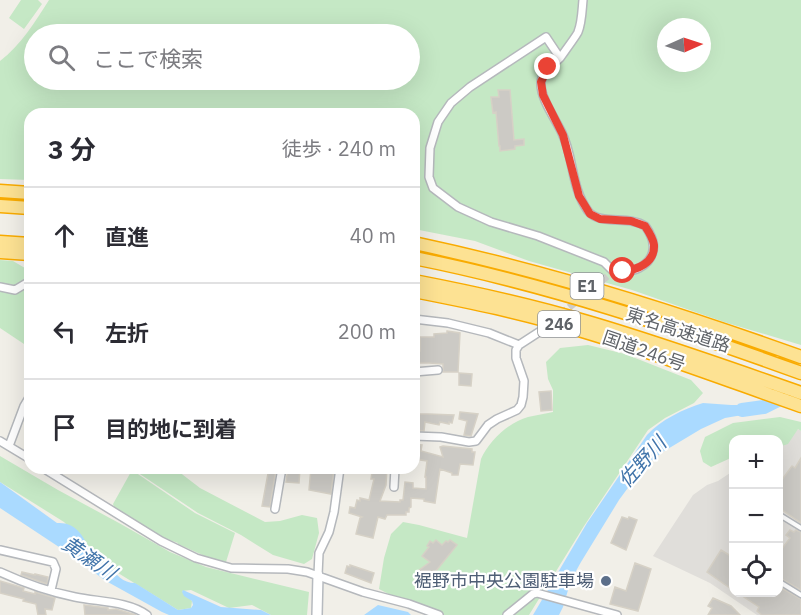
<!DOCTYPE html>
<html lang="ja">
<head>
<meta charset="utf-8">
<style>
  :root { --surface:#fff; --page:#f2f2f3; --text:#2b2b33; --muted:#7c7c81; --line:#e1e1e2 }
  body { margin:0; font-family:"IBM Plex Sans","Noto Sans JP",sans-serif; background:var(--page); color:var(--text) }
  .controls { position:absolute; right:18px; bottom:18px; display:grid; overflow:hidden; border-radius:12px; box-shadow:0 6px 24px #0002 }
  .controls button { width:54px; height:54px; display:grid; place-items:center; padding:0; border:0; border-bottom:2px solid var(--line); background:var(--surface); color:var(--text); font:30px sans-serif }
  .compass { position:absolute; left:657px; top:18px; width:54px; height:54px; border-radius:50%; background:var(--surface); box-shadow:0 6px 24px #0002; rotate:87deg }
  .stop { position:absolute; width:18px; height:18px; margin:-14px; border:4px solid #ea4335; border-radius:50%; background:#fff }
  .stop.end { background:#ea4335; border-color:#fff; box-shadow:0 2px 6px #0008 }
  .list { margin:0; padding:0; list-style:none }
  h2 { display:flex; justify-content:space-between; align-items:center; height:78px; margin:0; padding:0 24px; font-size:26px }
  h2 small { font-size:20px; font-weight:400; color:var(--muted) }
  .list li { display:grid; grid-template-columns:39px 1fr auto; gap:18px; align-items:center; box-sizing:border-box; height:96px; padding:0 24px; border-top:2px solid var(--line) }
  .list b { display:block; font-size:22px; white-space:nowrap }
  .list em { font-size:20px; font-style:normal; color:var(--muted) }
  .icon { flex:none; width:33px; height:33px; fill:none; stroke:currentColor; stroke-width:2; stroke-linecap:round; stroke-linejoin:round }
  .map { position:relative; flex:none; width:801px; height:615px; overflow:hidden }
  .search { position:absolute; background:var(--surface); box-shadow:0 6px 24px #0002; left:24px; top:24px; width:396px; height:66px; display:flex; align-items:center; gap:15px; box-sizing:border-box; padding:0 21px; border-radius:33px; color:var(--muted); font-size:22px }
  .panel { position:absolute; background:var(--surface); box-shadow:0 6px 24px #0002; left:24px; top:108px; width:396px; height:366px; border-radius:18px }
  .map>svg:first-child { display:block }
</style>
</head>
<body>
<div class="map">
<svg width="801" height="615" viewBox="0 0 801 615">
  <rect width="100%" height="100%" fill="#f1efe8"/>
  <path fill="#e0deda" d="M798,429l3,2v184h-44l-47,-32 -57,-27 40,-61 14,-10 11,-4 15,-10 1,121h44l1,-151z"/>
  <path fill="#c5e8c5" fill-rule="evenodd" d="M21,0h17l4,4 -18,25 -15,-11z
    M49,0h752v345l-77,-23 -92,-32 -103,-29 -54,-20 -61,-12v-115h-384v66l-30,-1v-118c21,-16 35,-39 49,-61zM666,27h36v36h-36zM34,34h376v46h-376z
    M0,260l13,1 17,10v77l-30,-20z
    M588,345l37,9 66,26 12,13 -9,10 -29,15 -17,12 -64,96 -55,89h-104l6,-5 -4,-3 -27,-7 -21,-11 5,-31 7,-24 12,-12 16,3 48,13 14,-79c8,-18 28,-37 47,-42 8,-2 17,-3 25,-5v-22l-5,-11 -2,-17 14,-14z
    M780,417l21,5v9l-3,-2 -10,15 -9,3 -1,-7h-44l-1,17 -22,10 -8,-5 -3,-11 5,-14 28,-14z
    M0,456l58,34 61,33 51,29 36,15 103,25 -2,23h-36l-19,-10 -23,3 -38,-18 -9,1 10,10 -1,7 -13,2 -81,-50 -9,-14 -24,-24 -64,-40z
    M131,468h43l26,20 65,34 15,-1 22,-6 15,3 2,15 -7,26 -8,5 -31,-9 -32,-20 -43,-22z
    M132,470l63,43 40,20 -9,29 -19,-5 -29,-13v-1c-23,-7 -44,-23 -64,-36l-1,-3z"/>
  <path fill="#aadaff" d="M703,403l28,2h28l1,7 -35,6 -24,11 -40,24 -20,17 -22,30 -38,62 -10,18 -8,27 -4,8h-26l54,-92 60,-88c14,-15 36,-26 56,-32z
    M0,482l57,41c4,0 7,0 10,1 22,7 20,37 42,41 7,10 14,18 26,18l43,27 13,-2 2,-3 -1,-4 -8,-5 -2,-4 1,-2 38,17 40,3 10,5h-102l-7,-3 -56,-31 -44,-32 -62,-41z
    M378,605l30,7 3,3h-47z"/>
  <g fill="none" stroke-linecap="round" stroke-linejoin="round">
    <path stroke="#aadaff" stroke-width="14" d="M742,410l22,-3 24,-12"/>
  </g>
  <path fill="#cccac5" stroke="#d6d1c6" stroke-width="1.5" d="M498,90h12l4,50 10,-1v6l-9,1v3l-15,2v-5h-1l-3,-34 -3,1 -2,-16h8z
    M447,331l13,2 -2,39h-15v-8l-14,-1h-13l-1,-12h5v-14h14v-3l13,-1z
    M459,373l13,1 -1,12 -12,-1z
    M551,391l1,19 -11,1 -2,-19z
    M460,412l18,2 -7,22 -7,-1 3,-14 -8,-2z
    M414,414h14l26,1 -2,8 -3,-1v2l-9,-2 -1,3 -14,-3 -1,9 -10,-1z
    M414,444l8,1 -1,6 22,6 -3,-10 3,-1 29,3v3h3l-2,13 -13,-1 -2,11h-6v-2l-12,-4 -5,34 -11,-2v-2l-13,-1v9l-2,1v4h-3v3h-19l-2,4 -7,-2 -5,21 -17,-4 4,-16 2,-1 -13,-4 1,-6 5,1 2,-8 3,1v-3l9,2 5,-21h-3l1,-7h2v-4h13l-1,17 -6,16 20,1v-2h3l2,-18 8,1v5l13,1v-12h-1l2,-16 -13,-2z
    M801,458v65l-23,-16v-15l4,-5 -4,-2 14,-19 3,2z
    M269,468h7l-6,39 -8,-1z
    M288,468h12l-1,15 -13,-1z
    M311,468h23l-3,26 -22,-4z
    M622,517l6,2 1,-2 8,3 -11,30 -15,-7z
    M790,530l4,2 2,-2 5,2v58l-23,-13v-23l12,-16 -4,-3z
    M436,540l6,5 4,-4 2,1 2,-2 7,5 -26,32 1,1 -9,6 -7,-9 3,-2 -1,-2 12,-9 -8,-6 7,-9 -2,-1 3,-5 3,2z
    M721,550l13,8v25l-4,5 -23,-16z
    M635,563l16,6 -13,42 -28,-7 5,-17 11,4z
    M350,565l24,8 -3,10 -26,-10 2,-7 3,1z
    M22,572l13,3v-1l13,3 -1,7 -26,-9z
    M0,581l24,7 -1,3 12,3v-2l20,6 -3,12 -7,-1 1,6h-8l-2,-11 -13,-3 1,-2 -24,-6z
    M778,586l23,13v16h-39l-5,-4 2,-4 -15,-10 4,-5h30z
    M713,598l18,8 9,9h-32l4,-7 -4,-2z
    M84,605l24,3v2l8,-1 20,6h-51z"/>
  <g fill="none" stroke-linecap="round" stroke-linejoin="round">
    <path stroke="#ccccc8" stroke-width="7" stroke-dasharray="7 3.5" stroke-linecap="butt" d="M561,314l49,-40"/>
    <defs>
      <path id="lane" d="M778,514l23,14
        M778,581l23,14"/>
      <path id="street" d="M560,58l-14,-21 -76,50 -19,16 -13,19 -8,26 -1,29 4,11 25,19 33,15 47,14 66,26 8,8c9,1 19,2 27,-2 14,-7 18,-21 11,-34 -1,-2 -4,-7 -5,-8 -16,-11 -45,0 -57,-15 -17,-23 -14,-53 -26,-78 -6,-13 -22,-35 -21,-50 1,-13 11,-17 19,-25 2,-3 17,-23 18,-26 4,-10 4,-22 5,-32
        M0,287l15,3 15,-9
        M414,319l34,4 41,10 30,12
        M414,372l24,-2
        M414,436l27,1 28,5 7,-1 12,-16 9,-6 20,-9 4,-5 2,-8 1,-16 -8,-23v-8l3,-5 20,-13
        M0,441l30,18
        M9,446l15,-40 6,-10
        M43,468l118,73 35,17 35,10 57,1 19,3 56,20 46,12 30,11
        M394,487l1,-19
        M275,509l7,-41
        M0,550l53,12 3,7 -5,21
        M0,572c24,11 50,20 75,25 24,5 53,4 72,18
        M318,575l1,-22 10,-21 5,-20 6,-44
        M507,615l26,-21 4,-1 80,22"/>
      <path id="secondary" d="M317,615l1,-40"/>
      <path id="highway" d="M0,191l30,2
        M0,206l30,2
        M0,242l30,2
        M414,243c132,28 260,68 387,114
        M0,252l30,2
        M414,258c132,26 260,69 387,115
        M414,281c57,11 114,23 170,40 73,21 145,47 217,72
        M414,291c56,11 111,22 165,39 75,22 148,50 222,76"/>
    </defs>
    <use href="#lane" stroke="#b5b8bc" stroke-width="7"/>
    <use href="#street" stroke="#b5b8bc" stroke-width="10"/>
    <use href="#secondary" stroke="#b6babf" stroke-width="12"/>
    <use href="#highway" stroke="#f9ab00" stroke-width="15"/>
    <use href="#lane" stroke="#fff" stroke-width="4"/>
    <use href="#street" stroke="#fff" stroke-width="7"/>
    <use href="#secondary" stroke="#fff" stroke-width="9"/>
    <use href="#highway" stroke="#fde293" stroke-width="12"/>
  </g>
  <g fill="none" stroke-linecap="round" stroke-linejoin="round">
    <path stroke="#ea4335" stroke-width="8" d="M548,67l-7,15 2,13 20,40 16,61 11,18 10,5 31,2 14,5c4,6 8,12 9,19 1,18 -17,25 -31,26"/>
  </g>
  <circle fill="#5c6f8a" stroke="#fff" stroke-width="2" cx="606" cy="581" r="6"/>
  <g text-anchor="middle" stroke-width="4.5" stroke-linejoin="round" paint-order="stroke">
    <g fill="#fff" stroke="#8f9295" stroke-width="1.5">
      <rect x="570.5" y="273" width="33" height="26" rx="4.5"/>
      <rect x="538" y="311" width="42" height="26" rx="4.5"/>
    </g>
    <g font-size="16" font-weight="bold" fill="#5f6368">
      <text x="587" y="292">E1</text>
      <text x="559" y="330">246</text>
    </g>
    <g font-size="18" fill="#5f6368" stroke="#fff">
      <text transform="translate(678 330) rotate(18)" y="6">東名高速道路</text>
      <text transform="translate(644 351) rotate(19)" y="6">国道246号</text>
    </g>
    <g font-size="18" fill="#4e5e75" stroke="#fff" text-anchor="end">
      <text x="594" y="587">裾野市中央公園駐車場</text>
    </g>
    <g font-size="20" font-style="italic" fill="#4174aa" stroke="#fff">
      <text transform="translate(642 462) rotate(-48)" y="7">佐野川</text>
      <text transform="translate(89 558) rotate(34)" y="7">黄瀬川</text>
    </g>
  </g>
</svg>
<div class="controls">
<button>+</button>
<button>−</button>
<button><svg class="icon" aria-label="locate" viewBox="0 0 24 24"><circle cx="12" cy="12" r="6"/><path d="M12 2v4M12 18v4M2 12h4M18 12h4"/></svg></button>
</div>
<svg class="compass" viewBox="-18 -18 36 36"><path d="M0-13l5 13h-10z" fill="#e53935"/><path d="M0 13l5-13h-10z" fill="#7c7c81"/></svg>
<div class="stop" style="left:623px;top:271px"></div>
<div class="stop end" style="left:548px;top:67px"></div>
<div class="search"><svg class="icon" aria-label="search" viewBox="0 0 24 24"><circle cx="10" cy="10" r="6"/><path d="M15 15l6 6"/></svg>ここで検索</div>
<section class="panel">
<h2>3 分<small>徒歩 · 240 m</small></h2>
<ul class="list">
<li><svg class="icon" aria-label="ahead" viewBox="0 0 24 24"><path d="M12 20V5M6 11l6-6 6 6"/></svg><div><b>直進</b></div><em>40 m</em></li>
<li><svg class="icon" aria-label="left" viewBox="0 0 24 24"><path d="M17 20v-9H6M10 6l-5 5 5 5"/></svg><div><b>左折</b></div><em>200 m</em></li>
<li><svg class="icon" aria-label="arrive" viewBox="0 0 24 24"><path d="M6 21V4h12l-3 4 3 4H6"/></svg><div><b>目的地に到着</b></div></li>
</ul>
</section>
</div>
</body>
</html>
